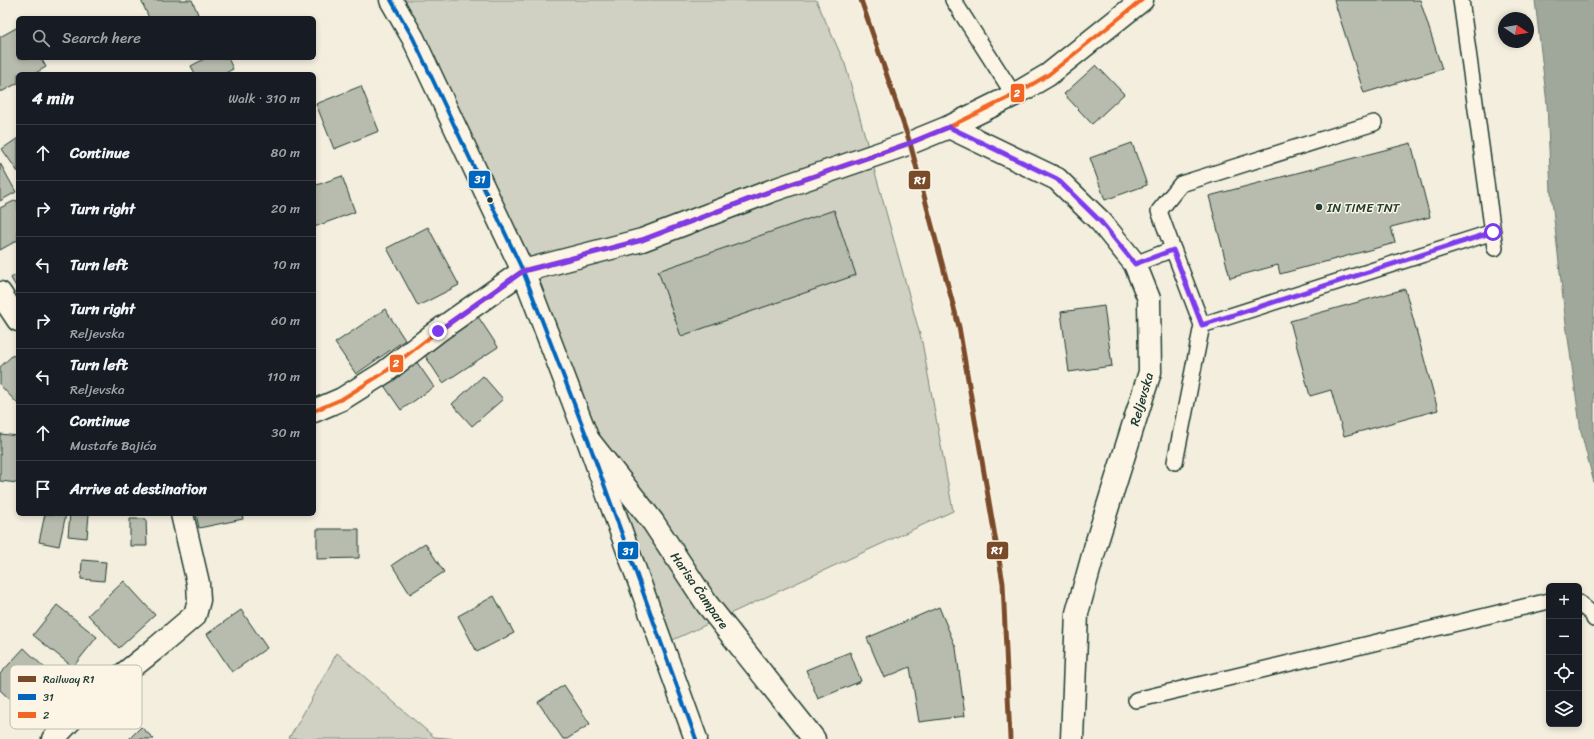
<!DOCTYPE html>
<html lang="en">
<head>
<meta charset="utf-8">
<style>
  :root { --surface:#171b24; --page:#20242c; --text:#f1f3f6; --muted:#9ea1a6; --line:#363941 }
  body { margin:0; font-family:Sriracha,sans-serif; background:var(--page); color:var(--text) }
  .controls { position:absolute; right:12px; bottom:12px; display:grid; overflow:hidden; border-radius:6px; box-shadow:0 2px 6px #0003 }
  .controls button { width:36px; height:36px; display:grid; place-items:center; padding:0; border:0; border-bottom:1px solid var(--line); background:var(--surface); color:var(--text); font:20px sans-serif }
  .compass { position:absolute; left:1498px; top:12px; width:36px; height:36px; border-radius:50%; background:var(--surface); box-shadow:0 2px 6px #0003; rotate:102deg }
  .stop { position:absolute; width:12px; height:12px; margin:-9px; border:3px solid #7c3aed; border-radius:50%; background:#fff }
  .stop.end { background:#7c3aed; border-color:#fff; box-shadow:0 1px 4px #0008 }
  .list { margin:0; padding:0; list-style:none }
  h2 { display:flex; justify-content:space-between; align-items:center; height:52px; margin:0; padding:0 16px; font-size:17px }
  h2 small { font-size:13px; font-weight:400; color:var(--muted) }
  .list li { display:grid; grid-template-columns:26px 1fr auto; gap:12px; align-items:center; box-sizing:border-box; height:56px; padding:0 16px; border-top:1px solid var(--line) }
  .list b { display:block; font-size:15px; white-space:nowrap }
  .list p { margin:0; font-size:13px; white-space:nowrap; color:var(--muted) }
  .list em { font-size:13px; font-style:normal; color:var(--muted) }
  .icon { flex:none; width:22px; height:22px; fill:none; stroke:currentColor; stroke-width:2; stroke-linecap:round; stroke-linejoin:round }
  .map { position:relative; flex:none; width:1594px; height:739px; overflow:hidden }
  .search { position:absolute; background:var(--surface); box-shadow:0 2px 6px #0003; left:16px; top:16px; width:300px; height:44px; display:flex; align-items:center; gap:10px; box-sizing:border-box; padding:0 14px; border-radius:6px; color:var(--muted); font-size:15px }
  .panel { position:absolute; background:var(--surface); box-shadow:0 2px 6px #0003; left:16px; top:72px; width:300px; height:444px; border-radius:6px }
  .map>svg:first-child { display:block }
</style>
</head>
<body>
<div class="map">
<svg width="1594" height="739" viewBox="0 0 1594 739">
  <rect width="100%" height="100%" fill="#f3eede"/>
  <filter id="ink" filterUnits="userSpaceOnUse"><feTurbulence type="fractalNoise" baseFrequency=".025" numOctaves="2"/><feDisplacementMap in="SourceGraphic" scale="8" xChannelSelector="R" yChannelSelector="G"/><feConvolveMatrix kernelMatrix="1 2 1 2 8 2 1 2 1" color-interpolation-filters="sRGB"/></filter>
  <g filter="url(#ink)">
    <path fill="#d0d1c2" stroke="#78877b" d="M389,0h427l29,64 77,278 31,169 -291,134 -74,-205z
      M337,653l97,84 24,2h-169z"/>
    <path fill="#a0a89b" stroke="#6c7d72" d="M1535,0h59v483l-13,-51 -16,-116 -14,-124 -4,-88z"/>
    <path fill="#b8bcae" stroke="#1f3d34" d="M141,0h51l6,14 -9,4h-40z
      M1334,0h86l22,69 -78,24z
      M18,27v31h23l5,9 -12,7h-16v9l-17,9 -1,-2v-53z
      M206,58h22l5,11 -9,5h-29l-4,-8z
      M1096,65l28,29 -32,30 -28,-30z
      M361,86l18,45 -45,18 -18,-45z
      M18,138v34l-16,-23z
      M1132,143l15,42 -42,15 -15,-42z
      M1411,143l19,74 -39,10 4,16 -115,31 -2,-9 -48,13 -21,-82z
      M0,163l16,29 -16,9z
      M342,176l13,36 -41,15v-41z
      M16,200l2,3v37l-18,10v-42z
      M834,210l22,65 -175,61 -23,-65z
      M428,227l31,58 -41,21 -31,-58z
      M18,273v17l-7,-12z
      M1405,289l33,121 -94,26 -13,-46 -21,6 -20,-75z
      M1104,306l8,60 -43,6 -8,-60z
      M385,309l20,31 -49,34 -21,-31z
      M477,315l21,32 -55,36 -21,-32z
      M13,355l5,6v43l-18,-19v-18z
      M416,361l18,26 -33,23 -18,-26z
      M483,376l20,23 -31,27 -20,-22z
      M0,434l18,2v47l-18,-2z
      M45,514h21l-7,32 -20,-4z
      M70,514h19l-2,24 -19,-2z
      M196,514h46l1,5 -44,9z
      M130,519h16l1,27h-17z
      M317,529h42v29l-42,1z
      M425,543l19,29 -34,22 -18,-29z
      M82,560l24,2 -2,19 -23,-2z
      M124,581l31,34 -36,33 -31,-33z
      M494,596l20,37 -37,19 -19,-36z
      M57,605l40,32 -24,30 -40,-32z
      M939,607l17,41 9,68 -46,6 -9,-55 -26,11 -17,-40z
      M241,610l26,38 -35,24 -25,-38z
      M24,648l28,27 -32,34 -20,-19v-16z
      M850,652l11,29 -43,18 -12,-29z
      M564,685l26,39 -23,15h-4l-25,-37z
      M141,727l13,12h-25z"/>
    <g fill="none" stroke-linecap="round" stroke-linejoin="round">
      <defs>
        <path id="service" d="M953,0l61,95
          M1461,0l34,248
          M1173,249l-14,-38 22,-27 193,-61
          M1135,264l38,-15 29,76 291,-93
          M1175,462l27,-137
          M1579,603l14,12 1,4
          M1136,700l413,-99"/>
        <path id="minor" d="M949,127l108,52 44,43 34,42 14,35 1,73 -53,169 -20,72 -5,126
          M0,293l18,27
          M314,411l28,-12 43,-27 53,-41 85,-60
          M590,442l63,80 54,82 107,135
          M53,739l33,-35 69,-55 40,-34 4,-15 -1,-17 -16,-69"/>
        <path id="secondary" d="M523,271l119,-31 129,-49 139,-48 39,-16 65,-32 34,-20 94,-75"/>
        <path id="primary" d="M391,0l22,38 110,233 65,169 108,299"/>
      </defs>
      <use href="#service" stroke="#1f3d34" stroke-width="18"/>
      <use href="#minor" stroke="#1f3d34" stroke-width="25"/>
      <use href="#secondary" stroke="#1f3d34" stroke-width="25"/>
      <use href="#primary" stroke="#1f3d34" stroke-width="25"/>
      <use href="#service" stroke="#fcf5e5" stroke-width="15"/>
      <use href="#minor" stroke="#fcf5e5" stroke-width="22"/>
      <use href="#secondary" stroke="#fcf5e5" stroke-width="22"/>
      <use href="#primary" stroke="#fcf5e5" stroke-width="22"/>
      <defs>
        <path id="bus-1" d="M391,0l22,38 110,233 65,169 108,299"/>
        <path id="bus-2" d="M314,411l28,-12 43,-27 53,-41 85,-60 119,-31 129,-49 139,-48 39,-16 65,-32 34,-20 94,-75"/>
      </defs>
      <use href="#bus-1" stroke="#fcf5e5" stroke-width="7"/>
      <use href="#bus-2" stroke="#fcf5e5" stroke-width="7"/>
      <use href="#bus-1" stroke="#0065bd" stroke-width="4"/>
      <use href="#bus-2" stroke="#f26522" stroke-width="4"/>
      <defs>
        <path id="rail-1" d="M861,0l49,143 49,184 44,256 7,156"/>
      </defs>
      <use href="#rail-1" stroke="#fcf5e5" stroke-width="8"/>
      <use href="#rail-1" stroke="#7a4b2a" stroke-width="5"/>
    </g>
  </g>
  <g fill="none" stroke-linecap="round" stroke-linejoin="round" filter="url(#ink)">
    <path stroke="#7c3aed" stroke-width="5" d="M438,331l85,-60 119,-31 129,-49 139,-48 39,-16 108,52 44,43 34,42 38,-14 29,75 291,-93"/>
  </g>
  <g fill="#1f3d34" stroke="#fcf5e5" stroke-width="1.5">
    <circle cx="490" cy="200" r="3.5"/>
    <circle cx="1319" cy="207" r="4"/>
  </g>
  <g text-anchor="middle" stroke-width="3" stroke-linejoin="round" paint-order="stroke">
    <g font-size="13" fill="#1f3d34" stroke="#fcf5e5" text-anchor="start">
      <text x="1327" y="212">IN TIME TNT</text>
    </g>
    <g font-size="13" fill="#1f3d34" stroke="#fcf5e5">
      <text transform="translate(1141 399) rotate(-74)" y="5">Reljevska</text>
      <text transform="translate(700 590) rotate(55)" y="5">Harisa Čampare</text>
    </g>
  </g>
  <rect x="10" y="665" width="132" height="64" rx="6" fill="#fcf5e5" stroke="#babeb0" stroke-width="1"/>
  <rect x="18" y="676" width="18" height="6" fill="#7a4b2a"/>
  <rect x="18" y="694" width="18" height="6" fill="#0065bd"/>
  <rect x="18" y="712" width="18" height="6" fill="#f26522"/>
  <g font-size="11" fill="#1f3d34">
    <text x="43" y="683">Railway R1</text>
    <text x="43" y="701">31</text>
    <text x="43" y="719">2</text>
  </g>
  <g stroke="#fcf5e5" stroke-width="1.5">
    <rect x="1010" y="83" width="15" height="20" rx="4" fill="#f26522"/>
    <rect x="468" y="170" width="23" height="19" rx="4" fill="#0065bd"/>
    <rect x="908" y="170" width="23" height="20" rx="4" fill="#7a4b2a"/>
    <rect x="389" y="354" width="15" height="19" rx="4" fill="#f26522"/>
    <rect x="986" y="541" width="23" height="19" rx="4" fill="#7a4b2a"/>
    <rect x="617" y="541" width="22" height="19" rx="4" fill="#0065bd"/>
  </g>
  <g font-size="11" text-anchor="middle" font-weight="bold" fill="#fff">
    <text x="1017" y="97">2</text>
    <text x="480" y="183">31</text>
    <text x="920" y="184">R1</text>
    <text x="396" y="367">2</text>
    <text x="997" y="554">R1</text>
    <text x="628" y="555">31</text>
  </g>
</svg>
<div class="controls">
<button>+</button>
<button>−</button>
<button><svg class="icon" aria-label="locate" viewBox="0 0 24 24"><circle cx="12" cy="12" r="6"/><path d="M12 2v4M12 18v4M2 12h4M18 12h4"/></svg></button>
<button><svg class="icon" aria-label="layers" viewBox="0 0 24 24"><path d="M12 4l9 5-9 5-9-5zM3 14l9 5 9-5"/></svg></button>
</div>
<svg class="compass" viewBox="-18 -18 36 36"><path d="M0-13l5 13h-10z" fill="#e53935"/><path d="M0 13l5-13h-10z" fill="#9ea1a6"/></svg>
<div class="stop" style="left:1493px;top:232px"></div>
<div class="stop end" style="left:438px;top:331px"></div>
<div class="search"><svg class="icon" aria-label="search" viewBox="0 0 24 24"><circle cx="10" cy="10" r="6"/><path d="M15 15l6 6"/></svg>Search here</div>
<section class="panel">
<h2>4 min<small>Walk · 310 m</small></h2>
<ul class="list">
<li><svg class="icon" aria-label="ahead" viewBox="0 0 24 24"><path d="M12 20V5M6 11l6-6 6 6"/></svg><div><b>Continue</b></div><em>80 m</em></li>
<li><svg class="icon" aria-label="right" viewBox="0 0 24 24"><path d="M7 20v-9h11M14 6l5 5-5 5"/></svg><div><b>Turn right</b></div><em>20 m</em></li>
<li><svg class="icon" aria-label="left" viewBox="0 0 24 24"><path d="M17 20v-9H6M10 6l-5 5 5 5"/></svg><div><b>Turn left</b></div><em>10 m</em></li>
<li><svg class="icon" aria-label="right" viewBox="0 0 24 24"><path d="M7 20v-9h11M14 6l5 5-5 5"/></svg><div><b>Turn right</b><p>Reljevska</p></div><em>60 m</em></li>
<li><svg class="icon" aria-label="left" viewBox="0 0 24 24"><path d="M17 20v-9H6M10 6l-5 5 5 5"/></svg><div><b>Turn left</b><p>Reljevska</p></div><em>110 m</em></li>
<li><svg class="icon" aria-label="ahead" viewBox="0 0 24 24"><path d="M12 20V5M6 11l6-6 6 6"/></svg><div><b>Continue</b><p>Mustafe Bajića</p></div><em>30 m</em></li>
<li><svg class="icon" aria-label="arrive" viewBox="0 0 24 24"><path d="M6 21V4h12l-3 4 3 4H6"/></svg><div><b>Arrive at destination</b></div></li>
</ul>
</section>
</div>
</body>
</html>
